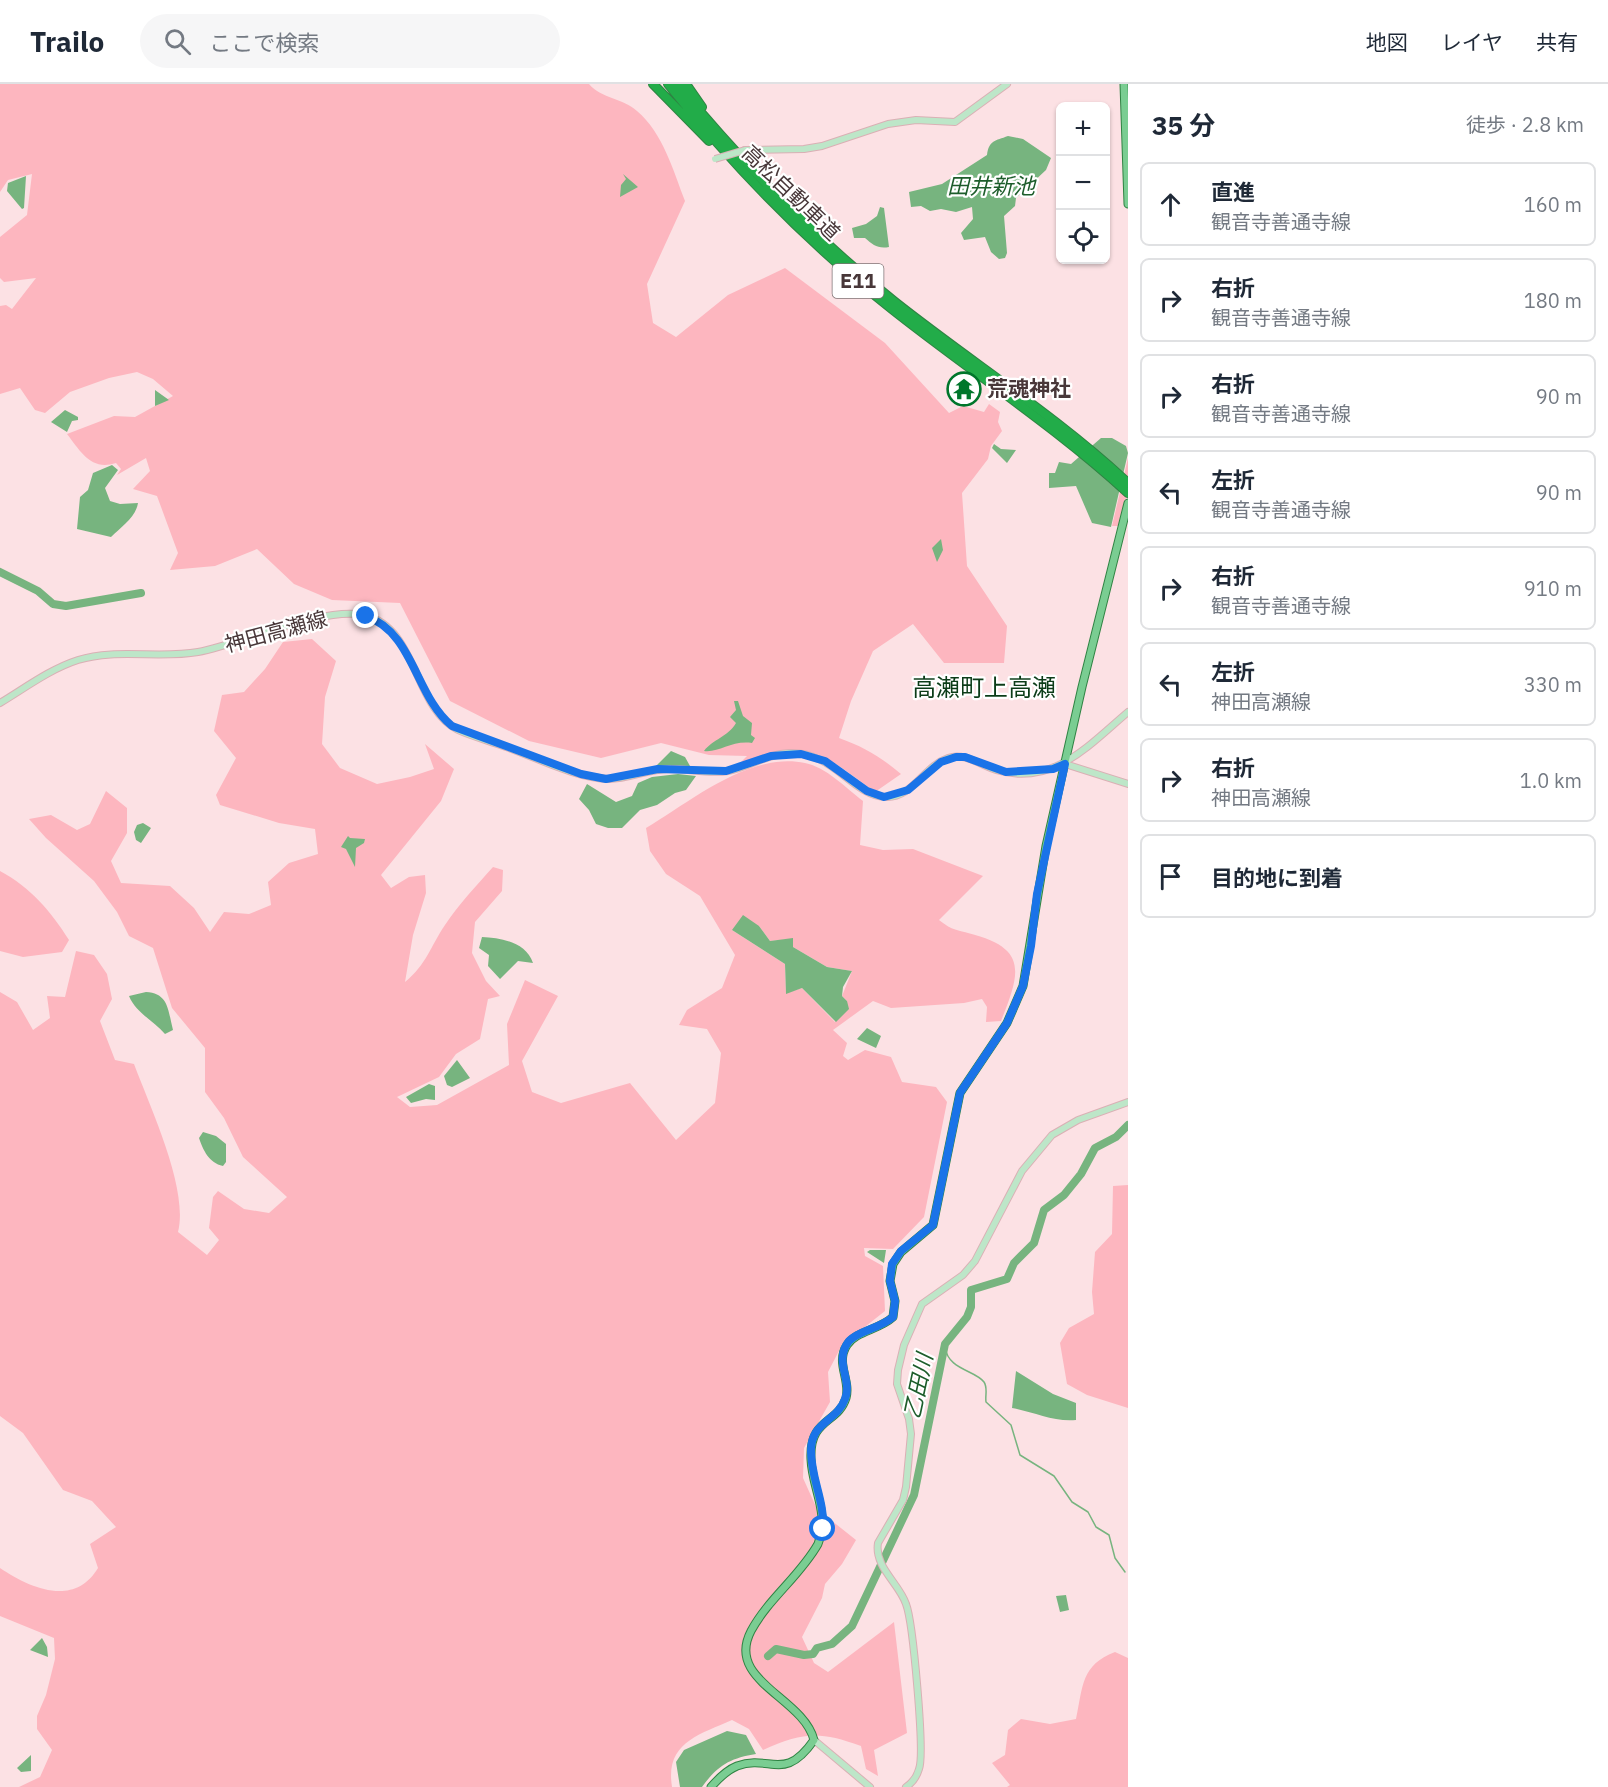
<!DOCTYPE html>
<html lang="ja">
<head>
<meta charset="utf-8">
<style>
  :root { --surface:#fff; --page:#f6f6f7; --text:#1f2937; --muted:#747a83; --line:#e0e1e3 }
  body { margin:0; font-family:"IBM Plex Sans","Noto Sans JP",sans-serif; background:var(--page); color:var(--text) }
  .controls { position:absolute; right:18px; top:18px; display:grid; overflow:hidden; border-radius:9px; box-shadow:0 2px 4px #0004 }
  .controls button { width:54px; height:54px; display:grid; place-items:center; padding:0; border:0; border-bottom:2px solid var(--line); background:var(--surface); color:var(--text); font:30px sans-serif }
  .stop { position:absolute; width:18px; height:18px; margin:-14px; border:4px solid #1a73e8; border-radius:50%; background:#fff }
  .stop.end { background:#1a73e8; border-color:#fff; box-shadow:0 2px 6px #0008 }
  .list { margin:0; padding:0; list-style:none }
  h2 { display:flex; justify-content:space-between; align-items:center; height:78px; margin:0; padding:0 24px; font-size:26px }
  h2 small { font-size:20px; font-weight:400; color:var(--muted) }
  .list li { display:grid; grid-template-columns:39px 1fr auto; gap:18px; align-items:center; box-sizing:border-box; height:84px; margin:0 12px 12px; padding:0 12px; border:2px solid var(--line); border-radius:9px }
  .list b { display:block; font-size:22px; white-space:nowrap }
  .list p { margin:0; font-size:20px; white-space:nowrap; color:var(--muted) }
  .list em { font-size:20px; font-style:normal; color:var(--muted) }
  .icon { flex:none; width:33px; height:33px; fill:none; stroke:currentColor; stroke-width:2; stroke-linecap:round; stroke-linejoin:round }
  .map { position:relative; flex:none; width:1128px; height:1703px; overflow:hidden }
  header { display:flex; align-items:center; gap:36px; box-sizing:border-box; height:84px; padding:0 30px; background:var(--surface); border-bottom:2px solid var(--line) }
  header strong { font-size:28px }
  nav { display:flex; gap:33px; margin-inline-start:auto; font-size:21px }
  .search { width:420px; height:54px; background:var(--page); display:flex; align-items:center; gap:15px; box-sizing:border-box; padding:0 21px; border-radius:33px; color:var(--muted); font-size:22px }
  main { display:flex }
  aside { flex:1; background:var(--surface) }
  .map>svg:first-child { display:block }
</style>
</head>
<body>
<header>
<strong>Trailo</strong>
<div class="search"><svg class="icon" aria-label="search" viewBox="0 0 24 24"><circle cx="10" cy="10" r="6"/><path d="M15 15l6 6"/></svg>ここで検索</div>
<nav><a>地図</a><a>レイヤ</a><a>共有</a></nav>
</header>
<main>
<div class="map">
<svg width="1128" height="1703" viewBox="0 0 1128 1703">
  <rect width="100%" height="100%" fill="#fce1e4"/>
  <path fill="#fdb6bf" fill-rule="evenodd" d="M0,0h589c13,15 34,14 48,27 26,22 36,59 48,90l-38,83 6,39 23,14 52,-42 57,-27 100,75 64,70 14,-7 21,6 5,-8 11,8 -2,10 4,9 -11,15 -3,13 -26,34 5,73 40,60 -3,37h-60l-31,-39 -40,27 -22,50 -12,37c25,9 42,19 62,36l-26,18c-56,-41 -69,-56 -137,-27l9,-9 -38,-1 -48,-12 -60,15 -72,-17 -79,-40 -50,-98 -68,-3 -38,-16 -37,-35 -42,17 -45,4 8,-17 -21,-57 -24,-7 17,-18 -4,-13 -29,17 4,-6 -5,-6c-25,8 -35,-11 -49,-29l47,-18 21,1 38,-21 -20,-17 -16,-7 -28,6 -39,14 -25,21 -10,-3 -15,-22 -20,6v-88l6,-1 6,4 24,-31 -32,4 -4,-4v-41l27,-22 5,-41 -24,6 -8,12z
    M1128,374v30l-8,38h-8z
    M312,555l24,22 -11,36 -3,47 18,24 37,16 33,-7 24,-8 -9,-25 29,25 -13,32 -60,74 10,13 18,-11 16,-2 1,18 -13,42 -8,47c22,-18 25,-35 40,-57 14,-21 31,-39 48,-58l10,3 -1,21 -27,31 -3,31 14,28 14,15 -12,3 -8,40 -24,15 -17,23 -42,20 13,10 27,-2 72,-40 -2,-41 18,-44 33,16 -36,65 10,31 29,11 69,-20 46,57 39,-37 6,-50 -14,-24 -28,-4 8,-15 35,-22 13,-33 -35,-59 -34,-22 -16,-23 -4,-23c44,-26 104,-77 159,-65 21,4 41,25 58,38l-3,44 23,5 30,-1 70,27 -44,44c13,10 15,9 29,13 61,15 52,40 33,88l-15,1 1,-15 -5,-8 -18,4 -73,5 -18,-7 -40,29 14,13 -4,13 5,4 17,-10 26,7 11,25 34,5 11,15 -23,115 -31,32 -29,-1 1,8 18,10 2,45 -43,34 -14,27 2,30 -26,46 -1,30 14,31 39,31 -14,24 -17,20 -3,14 -20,39 12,26 14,9 66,-50 13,111 -33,17 4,26 -12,-7 -5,-23c-42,-15 -57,-14 -98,4l-14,-21 -17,-9c-34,15 -67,23 -60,67h-653l21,-10 12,-27 -15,-21v-13l9,-21 9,-36 -1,-21 -54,-22v-48c30,20 74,40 98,0l-8,-24 26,-17 -24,-26 -29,-11 -40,-57 -23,-17v-424l17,10 16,28 17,-12 -3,-22 18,1 11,-46 18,4 13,19 5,25 -12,22 15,39 19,4c16,43 55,125 44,168l29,23 12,-15 -10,-12 4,-31 5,-6 26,18 25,4 18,-16 -44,-40 -19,-39 -19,-26v-44l-33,-40 -19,-60 -24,-12 -12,-24 -23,-31 -48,-43 -17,-19 22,-4 26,15 13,-6 16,-33 21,17v25l-16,28 10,22 49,3 24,22 16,24 14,-20 25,2 22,-9 -3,-23 21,-19 29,-9 -3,-25 -36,-6 -59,-18 -4,-10 20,-37 -22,-27 8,-36 22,-3 21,-23 18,-27zM759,842l11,15 23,-2v8l34,20 25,4 -10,25 5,5 -12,21 -33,-34 -16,5 -1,-29 -53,-34z
    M0,787c31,17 50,39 69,69l-7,12 -39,5 -23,-6z
    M1128,1101v223l-41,-13 -20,-11 -7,-41 9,-15 25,-14 -2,-22 3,-40 17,-18 1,-48z
    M1115,1568l13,6v129h-121l3,-2 -18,-22 13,-8 3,-25 13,-11 29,5 26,-5c7,-33 5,-54 39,-67z"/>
  <path fill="#77b47f" d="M1008,52l15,3 28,19 -5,12 -30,28 -1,8 -11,10 3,37 -2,5 -6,1 -8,-7 -6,-15 -21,3 -3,-7 12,-14 -1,-12 -16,5 -15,-3 -11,2 -9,-5 -10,1 -2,-15 33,-8 45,-29c2,-15 8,-14 21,-19z
    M623,90l15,13 -18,10 1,-12 5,-6z
    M26,92l-2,32 -2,1 -15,-18 1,-8z
    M880,123l4,1 5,39c-11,2 -16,-2 -24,-9h-11l-2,-10 14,-4 11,-8z
    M155,306l14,10 -14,6z
    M65,326l13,7v3l-6,1 -5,11 -16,-10z
    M1101,354h11l14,8 2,7 -17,74 -19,-4 -16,-37 -27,2v-15h6l4,-11 12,2z
    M994,360l7,5 15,1 -9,13 -15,-15z
    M112,381l6,5 -13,18 5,13 10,3 18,-1c-2,14 -17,24 -27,34l-34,-8 3,-32 8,-7 5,-17z
    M941,455l2,11 -6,12 -5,-14z
    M734,617h4l5,15 9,7 -1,12 4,3 -3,5c-20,-3 -33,10 -48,8 9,-12 24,-14 32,-28l-6,-6 6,-7z
    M671,667l14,6 5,9h-34z
    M678,690l18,2 -10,14 -11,3 -18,12 -17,5 -18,18h-14l-12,-4 -7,-14 -10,-11 8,-15 29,18 16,-6 6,-13 14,-6z
    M143,739l8,5 -10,15 -5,-3 -2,-8 3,-7z
    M348,752l2,2 15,1 -1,4 -8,5 -1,19 -9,-18 -5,-2z
    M743,831l16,11 11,15 23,-3v9l34,20 25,4 -9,16 -1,9 5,5 2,8 -13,13 -34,-34 -16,6 -1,-30 -53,-34z
    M482,853c19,1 44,5 51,26l-15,-2 -18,18 -12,-13 1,-11 -10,-7z
    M146,908c23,1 22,19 27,38l-8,4c-12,-14 -29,-21 -36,-38z
    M867,944l14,8 -5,12 -19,-9z
    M457,976l13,18 -18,9 -5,-2 -3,-9z
    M429,1000l6,2v14l-9,-1 -15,4 -5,-6z
    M203,1048l13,4 10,8v18l-3,4c-14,-3 -20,-16 -24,-28z
    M870,1166h16l-2,13 -17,-11z
    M1016,1287l37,23 23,9v17c-23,2 -42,-8 -64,-12z
    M1066,1511l3,15 -9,2 -4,-16z
    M42,1554l5,9 1,10 -18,-7z
    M727,1647l19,4 10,19c-26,4 -39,12 -54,33h-22l-4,-25 8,-12z
    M31,1671v16l-10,1 -4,-4z"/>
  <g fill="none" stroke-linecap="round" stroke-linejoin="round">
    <path stroke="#77b47f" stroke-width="1.5" d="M945,1263c3,23 30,23 39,35 4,6 1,13 2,20l25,23 9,30 34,21 18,26 16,10 8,15 13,8 6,23 10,14"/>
    <path stroke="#77b47f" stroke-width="8" d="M0,488l38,19 15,13 13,2 75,-13
      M768,1572l8,-7 28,6 9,-1 4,-6 15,-4 20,-18 62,-131 31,-151 22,-27 4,-10v-17l36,-11 7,-16 20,-20 10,-33 20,-15 17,-21 14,-26 21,-11 12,-12"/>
    <defs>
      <path id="secondary" d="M745,66l59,-1 18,-3 66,-22 28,-4 39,2 52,-38
        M0,619c25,-15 50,-34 78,-43 38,-12 81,-1 120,-8 44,-8 124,-46 166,-37 54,13 49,92 94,115 15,7 32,11 48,17 32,11 69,31 103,32 21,0 41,-11 62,-10 19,0 38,5 57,2 21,-4 39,-17 61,-18 45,-2 62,42 96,44 27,2 39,-31 63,-39 17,-6 32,7 48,12 57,17 93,-25 132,-58
        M1065,680l63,20
        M814,1656l56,47
        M906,1703c6,-4 11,-11 13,-18 6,-15 -6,-147 -13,-165 -7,-21 -32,-37 -28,-61l25,-43 3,-13 5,-53 -2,-15 -12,-35 1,-14 6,-25 18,-41 41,-29 12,-14 47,-90 30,-36 26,-15 50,-18"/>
      <path id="primary" d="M1124,0l4,120
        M711,1703c7,-8 16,-17 26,-21 34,-12 47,17 77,-26 -11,-43 -89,-59 -63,-109 17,-32 49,-55 67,-87 12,-31 -6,-55 -7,-85 -2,-41 27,-35 35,-61 5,-18 -11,-35 1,-53 9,-14 32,-15 46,-28l2,-16 -5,-20 3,-17 8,-12 32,-27 27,-132 47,-70 16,-37 23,-140 36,-159 46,-184"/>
      <path id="highway" d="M653,0l56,57
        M668,0c66,83 140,159 224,225 78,62 162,116 236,184
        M677,0c66,80 137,153 218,218 77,61 161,114 233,181
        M686,0l16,23"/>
    </defs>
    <use href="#secondary" stroke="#dab0b5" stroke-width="8"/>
    <use href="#primary" stroke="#2f8343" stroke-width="9"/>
    <use href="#highway" stroke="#2f8343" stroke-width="10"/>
    <use href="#secondary" stroke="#bde6c8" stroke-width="6"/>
    <use href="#primary" stroke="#7acd92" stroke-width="7"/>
    <use href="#highway" stroke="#22ac49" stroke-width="8"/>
    <defs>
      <path id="secondary-bridge" d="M715,75l30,-9"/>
    </defs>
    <use href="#secondary-bridge" stroke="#dab0b5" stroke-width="8" stroke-linecap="butt"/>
    <use href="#secondary-bridge" stroke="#bde6c8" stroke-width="6"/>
  </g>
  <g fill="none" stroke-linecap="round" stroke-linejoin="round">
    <path stroke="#1a73e8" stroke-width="8" d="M366,532c48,17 49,80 86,110l129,48 25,5 52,-10 68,2 45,-15 30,-2 24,7 42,30 17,6 24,-7 33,-28 15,-5h9l41,15 47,-3 12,-5 -28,130 -6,52 -8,40 -16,37 -47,70 -27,132 -32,26 -9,13 -2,17 5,20 -2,16c-14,12 -34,13 -44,24 -16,20 4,39 -4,58 -8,23 -34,22 -34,52 0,27 14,51 12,78"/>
  </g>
  <defs>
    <symbol id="temple-ring" viewBox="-11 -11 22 22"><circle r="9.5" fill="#fff" stroke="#00762b" stroke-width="1.5"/><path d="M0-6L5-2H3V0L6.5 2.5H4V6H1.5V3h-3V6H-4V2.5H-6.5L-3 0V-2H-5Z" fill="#00762b"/></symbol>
  </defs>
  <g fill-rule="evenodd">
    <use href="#temple-ring" x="945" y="286" width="38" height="38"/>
  </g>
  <g text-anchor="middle" stroke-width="4.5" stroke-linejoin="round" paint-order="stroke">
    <rect fill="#fff" stroke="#7f7374" stroke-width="1.5" x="832.5" y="180" width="51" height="34" rx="4.5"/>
    <g font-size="20" font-weight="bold" fill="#483739">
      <text x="858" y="204">E11</text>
    </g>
    <g font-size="21" fill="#483739" stroke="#fff">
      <text transform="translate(791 109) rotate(44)" y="7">高松自動車道</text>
      <text transform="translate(276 548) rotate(-15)" y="7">神田高瀬線</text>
    </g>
    <g font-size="21" font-weight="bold" fill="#483739" stroke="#fff" text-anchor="start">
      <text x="987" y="312">荒魂神社</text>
    </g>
    <g font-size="22" font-style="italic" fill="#1d5d2b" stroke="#fff">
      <text x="991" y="110">田井新池</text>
      <text transform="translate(918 1302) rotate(-78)" y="8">乙田川</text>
    </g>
    <g font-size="24" fill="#0c3c18" stroke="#fff">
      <text x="984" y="612">高瀬町上高瀬</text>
    </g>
  </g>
</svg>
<div class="controls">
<button>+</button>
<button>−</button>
<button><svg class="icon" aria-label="locate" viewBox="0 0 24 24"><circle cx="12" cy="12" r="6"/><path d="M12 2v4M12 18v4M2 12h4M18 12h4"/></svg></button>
</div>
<div class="stop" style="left:823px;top:1445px"></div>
<div class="stop end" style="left:366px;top:532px"></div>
</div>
<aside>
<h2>35 分<small>徒歩 · 2.8 km</small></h2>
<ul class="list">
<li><svg class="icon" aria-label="ahead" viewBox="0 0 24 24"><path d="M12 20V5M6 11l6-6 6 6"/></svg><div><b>直進</b><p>観音寺善通寺線</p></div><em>160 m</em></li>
<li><svg class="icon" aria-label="right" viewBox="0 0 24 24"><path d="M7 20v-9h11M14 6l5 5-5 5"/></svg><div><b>右折</b><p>観音寺善通寺線</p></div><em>180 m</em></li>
<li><svg class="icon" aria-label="right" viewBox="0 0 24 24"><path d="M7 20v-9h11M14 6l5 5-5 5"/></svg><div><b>右折</b><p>観音寺善通寺線</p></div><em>90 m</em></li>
<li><svg class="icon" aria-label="left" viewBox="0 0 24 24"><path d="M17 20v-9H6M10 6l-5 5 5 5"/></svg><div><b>左折</b><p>観音寺善通寺線</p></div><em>90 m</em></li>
<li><svg class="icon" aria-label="right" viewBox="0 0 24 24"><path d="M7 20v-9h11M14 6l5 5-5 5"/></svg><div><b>右折</b><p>観音寺善通寺線</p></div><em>910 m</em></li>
<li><svg class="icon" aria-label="left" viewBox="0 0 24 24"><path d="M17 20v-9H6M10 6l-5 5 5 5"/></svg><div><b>左折</b><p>神田高瀬線</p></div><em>330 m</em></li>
<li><svg class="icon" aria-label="right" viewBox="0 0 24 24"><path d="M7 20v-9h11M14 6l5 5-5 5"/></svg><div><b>右折</b><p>神田高瀬線</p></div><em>1.0 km</em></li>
<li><svg class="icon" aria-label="arrive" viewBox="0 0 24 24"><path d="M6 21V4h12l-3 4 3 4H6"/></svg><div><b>目的地に到着</b></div></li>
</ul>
</aside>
</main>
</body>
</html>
